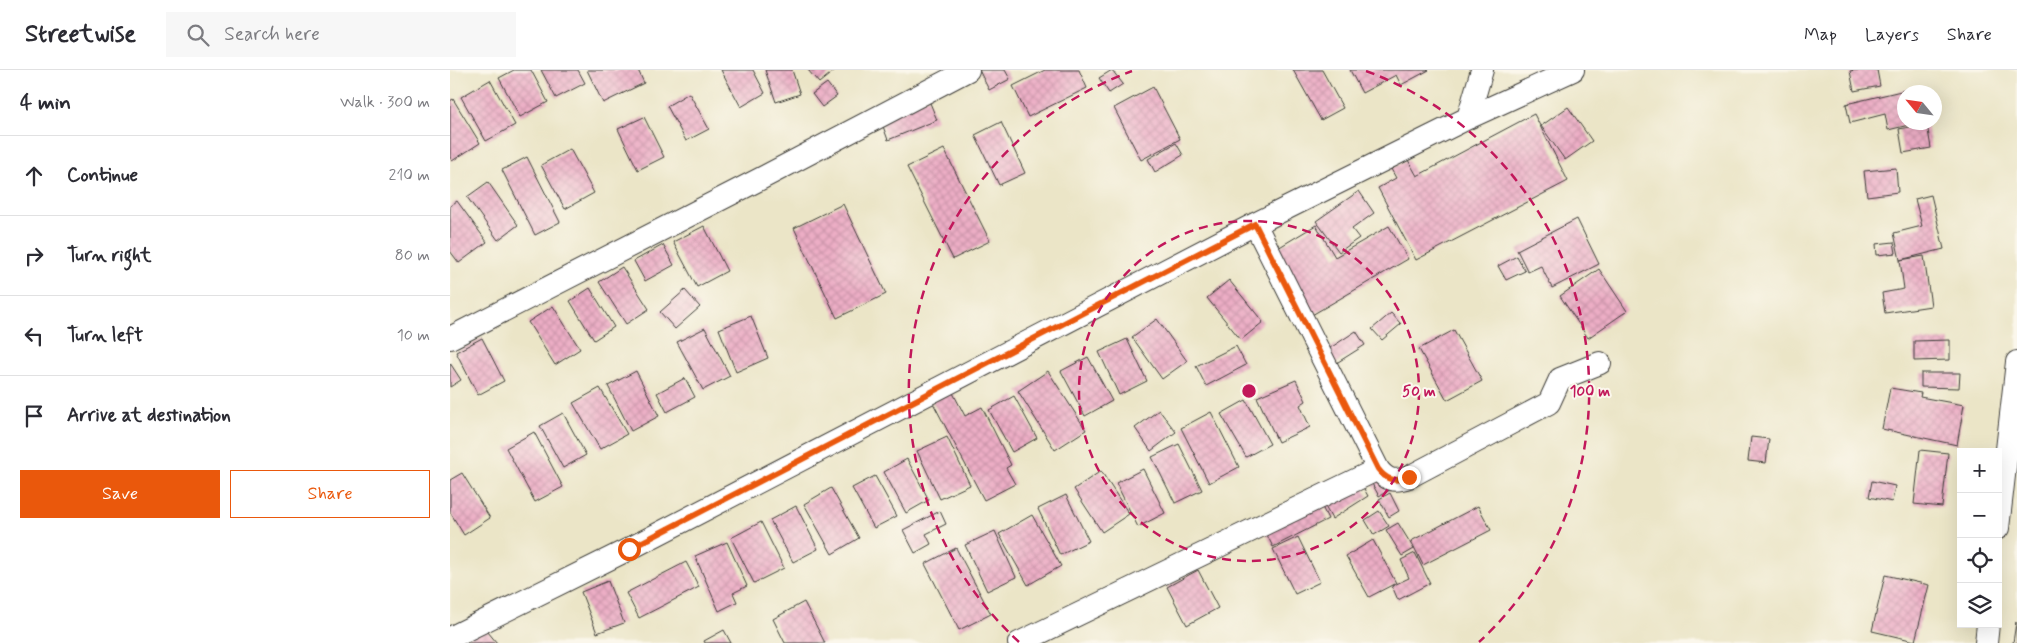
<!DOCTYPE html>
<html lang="en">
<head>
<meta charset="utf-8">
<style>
  :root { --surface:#fff; --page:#f7f7f7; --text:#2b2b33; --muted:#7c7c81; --line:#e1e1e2; --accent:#ea580c }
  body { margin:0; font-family:Mynerve,sans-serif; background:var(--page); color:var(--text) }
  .controls { position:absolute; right:15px; bottom:15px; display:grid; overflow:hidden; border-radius:0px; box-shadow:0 5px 20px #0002 }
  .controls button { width:45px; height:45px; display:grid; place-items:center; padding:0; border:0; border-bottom:1px solid var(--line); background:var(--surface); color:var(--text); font:25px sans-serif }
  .compass { position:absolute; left:1447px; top:15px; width:45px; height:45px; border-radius:50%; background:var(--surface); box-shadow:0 5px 20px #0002; rotate:299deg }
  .stop { position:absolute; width:15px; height:15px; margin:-11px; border:4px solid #ea580c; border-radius:50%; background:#fff }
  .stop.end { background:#ea580c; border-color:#fff; box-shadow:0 1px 5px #0008 }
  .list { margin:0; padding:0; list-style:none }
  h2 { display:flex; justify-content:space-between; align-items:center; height:65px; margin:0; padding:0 20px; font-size:21px }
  h2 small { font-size:16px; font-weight:400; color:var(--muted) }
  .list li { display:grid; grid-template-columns:32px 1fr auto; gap:15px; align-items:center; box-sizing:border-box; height:80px; padding:0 20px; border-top:1px solid var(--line) }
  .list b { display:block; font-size:19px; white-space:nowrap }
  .list em { font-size:16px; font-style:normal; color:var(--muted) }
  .actions { display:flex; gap:10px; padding:15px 20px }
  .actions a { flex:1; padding:11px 0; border:1px solid var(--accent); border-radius:0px; text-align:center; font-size:18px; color:var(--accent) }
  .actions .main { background:var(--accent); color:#fff }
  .icon { flex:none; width:28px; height:28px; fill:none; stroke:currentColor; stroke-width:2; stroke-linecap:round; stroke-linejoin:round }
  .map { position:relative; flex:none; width:1567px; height:573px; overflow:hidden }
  header { display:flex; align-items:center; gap:30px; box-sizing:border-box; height:70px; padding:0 25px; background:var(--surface); border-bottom:1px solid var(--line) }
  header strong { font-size:24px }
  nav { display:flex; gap:28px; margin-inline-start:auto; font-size:18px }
  .search { width:350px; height:45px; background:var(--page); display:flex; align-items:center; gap:12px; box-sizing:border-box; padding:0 18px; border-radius:0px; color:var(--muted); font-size:19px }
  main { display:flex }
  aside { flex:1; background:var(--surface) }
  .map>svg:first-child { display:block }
</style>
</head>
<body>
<header>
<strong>Streetwise</strong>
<div class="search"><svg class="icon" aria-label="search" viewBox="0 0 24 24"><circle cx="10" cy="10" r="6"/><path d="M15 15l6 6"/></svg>Search here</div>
<nav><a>Map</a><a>Layers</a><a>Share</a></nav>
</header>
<main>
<aside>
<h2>4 min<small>Walk · 300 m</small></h2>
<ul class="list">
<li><svg class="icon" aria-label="ahead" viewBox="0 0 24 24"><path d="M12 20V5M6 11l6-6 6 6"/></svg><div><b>Continue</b></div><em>210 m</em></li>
<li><svg class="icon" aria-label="right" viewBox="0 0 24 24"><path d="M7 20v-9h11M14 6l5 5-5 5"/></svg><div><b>Turn right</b></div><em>80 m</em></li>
<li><svg class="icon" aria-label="left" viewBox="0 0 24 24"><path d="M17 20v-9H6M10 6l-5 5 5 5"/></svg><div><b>Turn left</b></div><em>10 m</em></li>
<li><svg class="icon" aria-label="arrive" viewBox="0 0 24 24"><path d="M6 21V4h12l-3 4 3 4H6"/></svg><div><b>Arrive at destination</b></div></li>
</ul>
<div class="actions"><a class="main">Save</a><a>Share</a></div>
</aside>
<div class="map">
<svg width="1567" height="573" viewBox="0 0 1567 573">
  <defs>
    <pattern id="building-cross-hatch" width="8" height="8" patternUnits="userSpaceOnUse" patternTransform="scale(1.25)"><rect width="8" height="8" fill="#ecadc5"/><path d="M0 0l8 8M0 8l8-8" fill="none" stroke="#ca94a9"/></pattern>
  </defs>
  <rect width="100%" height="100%" fill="#fbf7ec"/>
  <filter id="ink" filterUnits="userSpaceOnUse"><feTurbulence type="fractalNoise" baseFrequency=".02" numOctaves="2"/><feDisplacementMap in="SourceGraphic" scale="10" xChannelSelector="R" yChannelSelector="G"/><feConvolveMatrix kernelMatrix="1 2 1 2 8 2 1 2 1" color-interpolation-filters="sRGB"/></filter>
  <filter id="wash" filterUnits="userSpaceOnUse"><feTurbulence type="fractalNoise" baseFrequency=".0096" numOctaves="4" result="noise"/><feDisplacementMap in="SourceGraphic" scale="20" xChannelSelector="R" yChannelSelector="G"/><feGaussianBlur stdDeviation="1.12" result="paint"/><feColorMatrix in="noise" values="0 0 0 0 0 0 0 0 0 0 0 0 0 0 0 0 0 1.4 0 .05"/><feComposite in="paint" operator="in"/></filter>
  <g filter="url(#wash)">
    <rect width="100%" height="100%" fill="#ebe5c7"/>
    <g id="blocks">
      <path fill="url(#building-cross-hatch)" d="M64,0h17l17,32 -28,15 -21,-39z
        M91,0h37l7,13 -29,15z
        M137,0h51l6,13 -41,20z
        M271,0h32l12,23 -24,14z
        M315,0h27l8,24 -24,8z
        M358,0h27l-16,13z
        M529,0h26l5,9 -21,11z
        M595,0h34l8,18 -59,29 -15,-31z
        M662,0l11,14 -14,9 -10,-15z
        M843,0h29l21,38 -22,12z
        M900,0h79l-28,15 -5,-10 -34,18z
        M1406,0h21l3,16 -26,5 -4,-20z
        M40,10l25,45 -29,16 -25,-44z
        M377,13l10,13 -15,11 -10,-13z
        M703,17l27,52 -39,21 -27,-52z
        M1468,17l1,5h-15v30l13,1 -29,7 -3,-16 -35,9 -4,-19z
        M239,23l20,36 -23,12 -19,-35z
        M478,28l9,22 -49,20 -8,-22z
        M3,29l27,44 -28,18 -2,-4v-56z
        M1118,37l24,34 -27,19 -24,-34z
        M1084,44l34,67 -152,79 -38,-72 18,-10 -5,-9 17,-9 9,16z
        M194,47l20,40 -26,13 -20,-41z
        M551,52l24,51 -26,12 -24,-50z
        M1477,54l4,24 -28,5 -4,-24z
        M726,73l7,12 -28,17 -7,-13z
        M120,79l24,44 -29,16 -24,-44z
        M494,79l46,92 -37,18 -46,-92z
        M77,87l33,65 -25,13 -33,-65z
        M1446,98l2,24 -31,4 -3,-25z
        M38,112l30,43 -20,15 -31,-43z
        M909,121l15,22 -22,16 7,9 -20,14 -23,-31z
        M1481,125l13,54 -44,11 -6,-27 28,-7 -7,-27z
        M7,131l30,41 -28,21 -9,-12v-45z
        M393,134l43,90 -49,24 -43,-90z
        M1127,149l22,45 -47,24 -11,-22 -13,6 -11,-22z
        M866,155l19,32 54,-31 19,33 -103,60 -37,-65z
        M254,156l23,45 -30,16 -24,-45z
        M1444,172l2,11 -19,2 -1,-11z
        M213,175l11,20 -29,16 -11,-20z
        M1067,186l8,15 -19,9 -8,-14z
        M1474,186l7,50 -46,7 -3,-20 22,-4 -4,-29z
        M172,197l27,42 -23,15 -27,-42z
        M1149,199l28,42 -39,27 -28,-42z
        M779,210l34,42 -22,18 -34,-42z
        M140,218l24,39 -20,13 -24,-39z
        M235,220l15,17 -25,22 -15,-17z
        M103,236l27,43 -25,16 -27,-43z
        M941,243l10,11 -19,16 -10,-11z
        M301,246l17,42 -32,14 -17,-43z
        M707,249l30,42 -25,18 -30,-42z
        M255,258l25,48 -27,14 -26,-48z
        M1004,260l28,51 -35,19 -28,-51z
        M906,261l9,14 -38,24 -9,-13z
        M32,268l22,43 -26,14 -22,-43z
        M677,269l20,42 -28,14 -20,-43z
        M1500,270v20l-36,1v-20z
        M786,276l10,19 -40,21 -10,-20z
        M638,287l24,44 -27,15 -24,-45z
        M0,293l11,17 -11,7z
        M186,301l23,45 -28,15 -23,-45z
        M598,301l38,59 -31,20 -37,-59z
        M1471,303h39l-1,15 -38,-1z
        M235,308l10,19 -28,15 -10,-19z
        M846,310l10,21 -6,4 10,22 -32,15 -21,-45z
        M150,318l27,46 -27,15 -27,-46z
        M1440,318l31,5 -1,4 44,8 -7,40 -75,-16z
        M502,321l13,25 17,-9 29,58 -5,3 9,16 -31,16 -52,-99z
        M564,326l23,42 -25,14 -23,-42z
        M796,330l24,44 -24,13 -25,-43z
        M709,340l17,22 -25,19 -16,-23z
        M761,342l28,55 -30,16 -28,-55z
        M113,343l23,42 -23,13 -23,-42z
        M84,362l29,55 -28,15 -29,-54z
        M497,367l23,48 -30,14 -23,-48z
        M1301,367l18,2 -3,24 -18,-2z
        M729,374l23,46 -27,13 -23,-46z
        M1470,380l28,3 -6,54 -28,-3z
        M457,389l22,41 -23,13 -22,-41z
        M693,399l22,44 -27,14 -22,-44z
        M651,401l28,43 -27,18 -28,-43z
        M12,403l28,45 -26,17 -14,-23v-32z
        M425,406l22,40 -23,12 -22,-40z
        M932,406l8,14 -11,6 -8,-14z
        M909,410l9,16 -36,23 -9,-16z
        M1422,411l23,5 -3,16 -23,-5z
        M381,418l28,50 -27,16 -28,-50z
        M940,423l9,18 -10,6 -10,-18z
        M616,425l23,46 -29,14 -22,-46z
        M869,431l9,18 -55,28 -9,-18z
        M346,436l22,43 -25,13 -23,-42z
        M1028,436l13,24 -68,35 -12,-24z
        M490,441l6,13 -20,10 5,10 -16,9 -12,-23z
        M929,441l10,15 -15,9 -9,-15z
        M582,445l29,51 -33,19 -29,-51z
        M311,452l23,46 -30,15 -23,-45z
        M948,453l16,26 -12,7 -16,-26z
        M545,461l21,46 -29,14 -22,-46z
        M848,467l22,45 -25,12 -22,-45z
        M923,470l23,43 -27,14 -23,-41z
        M277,472l20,44 -14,7 4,9 -18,9 -24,-55z
        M506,478l35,66 -32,16 -34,-66z
        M965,483l15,30 -32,17 -6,-14 17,-8 -8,-18z
        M236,492l13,25 -60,31 -13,-25z
        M748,500l20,38 -31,17 -20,-38z
        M1435,505l44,10 -14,56 -43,-10z
        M158,511l16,42 -27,10 -16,-41z
        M354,532l21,41h-40l-12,-24z
        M1566,552l1,21h-4z
        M33,556l14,17h-34z
        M274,560l7,13h-26l-1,-2z"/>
    </g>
  </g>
  <g filter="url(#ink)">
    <use href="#blocks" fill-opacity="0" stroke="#3b3a36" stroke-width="1"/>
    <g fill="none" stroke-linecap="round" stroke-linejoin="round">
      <defs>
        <path id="street" d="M1018,48l14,-48
          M805,154l123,245c9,12 17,13 31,8l140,-74 11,-24 40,-16
          M0,268l312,-160 206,-108
          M1548,458l19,-166
          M0,568l179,-89 626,-325 213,-106 105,-48
          M569,573l359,-174
          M1536,573l2,-19"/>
      </defs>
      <use href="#street" stroke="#3b3a36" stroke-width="24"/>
      <use href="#street" stroke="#fff" stroke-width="22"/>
    </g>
  </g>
  <g fill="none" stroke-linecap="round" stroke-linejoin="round" filter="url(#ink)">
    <path stroke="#ea580c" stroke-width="6" d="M179,479l626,-325 123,245c9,12 17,13 31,8"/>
  </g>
  <g fill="none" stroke="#c2185b" stroke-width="2.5" stroke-dasharray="9 6">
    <circle cx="799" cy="321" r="170"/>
    <path d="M569 572A341 341 0 0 1 682 1M916 1A341 341 0 0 1 1029 572"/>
  </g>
  <circle cx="799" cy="321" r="8" fill="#c2185b" stroke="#fbf7ec" stroke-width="2.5"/>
  <g font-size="15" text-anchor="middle" font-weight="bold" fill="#c2185b" stroke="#fbf7ec" stroke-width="4" stroke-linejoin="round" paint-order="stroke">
    <text x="969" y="326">50 m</text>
    <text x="1140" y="326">100 m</text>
  </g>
</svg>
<div class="controls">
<button>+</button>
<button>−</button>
<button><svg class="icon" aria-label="locate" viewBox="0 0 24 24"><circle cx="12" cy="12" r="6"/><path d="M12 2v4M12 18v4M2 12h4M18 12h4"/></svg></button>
<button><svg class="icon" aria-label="layers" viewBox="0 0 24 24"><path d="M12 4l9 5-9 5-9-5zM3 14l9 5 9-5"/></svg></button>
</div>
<svg class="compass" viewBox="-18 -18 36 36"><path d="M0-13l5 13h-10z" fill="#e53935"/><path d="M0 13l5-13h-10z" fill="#7c7c81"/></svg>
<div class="stop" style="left:179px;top:479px"></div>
<div class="stop end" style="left:959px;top:407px"></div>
</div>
</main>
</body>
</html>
